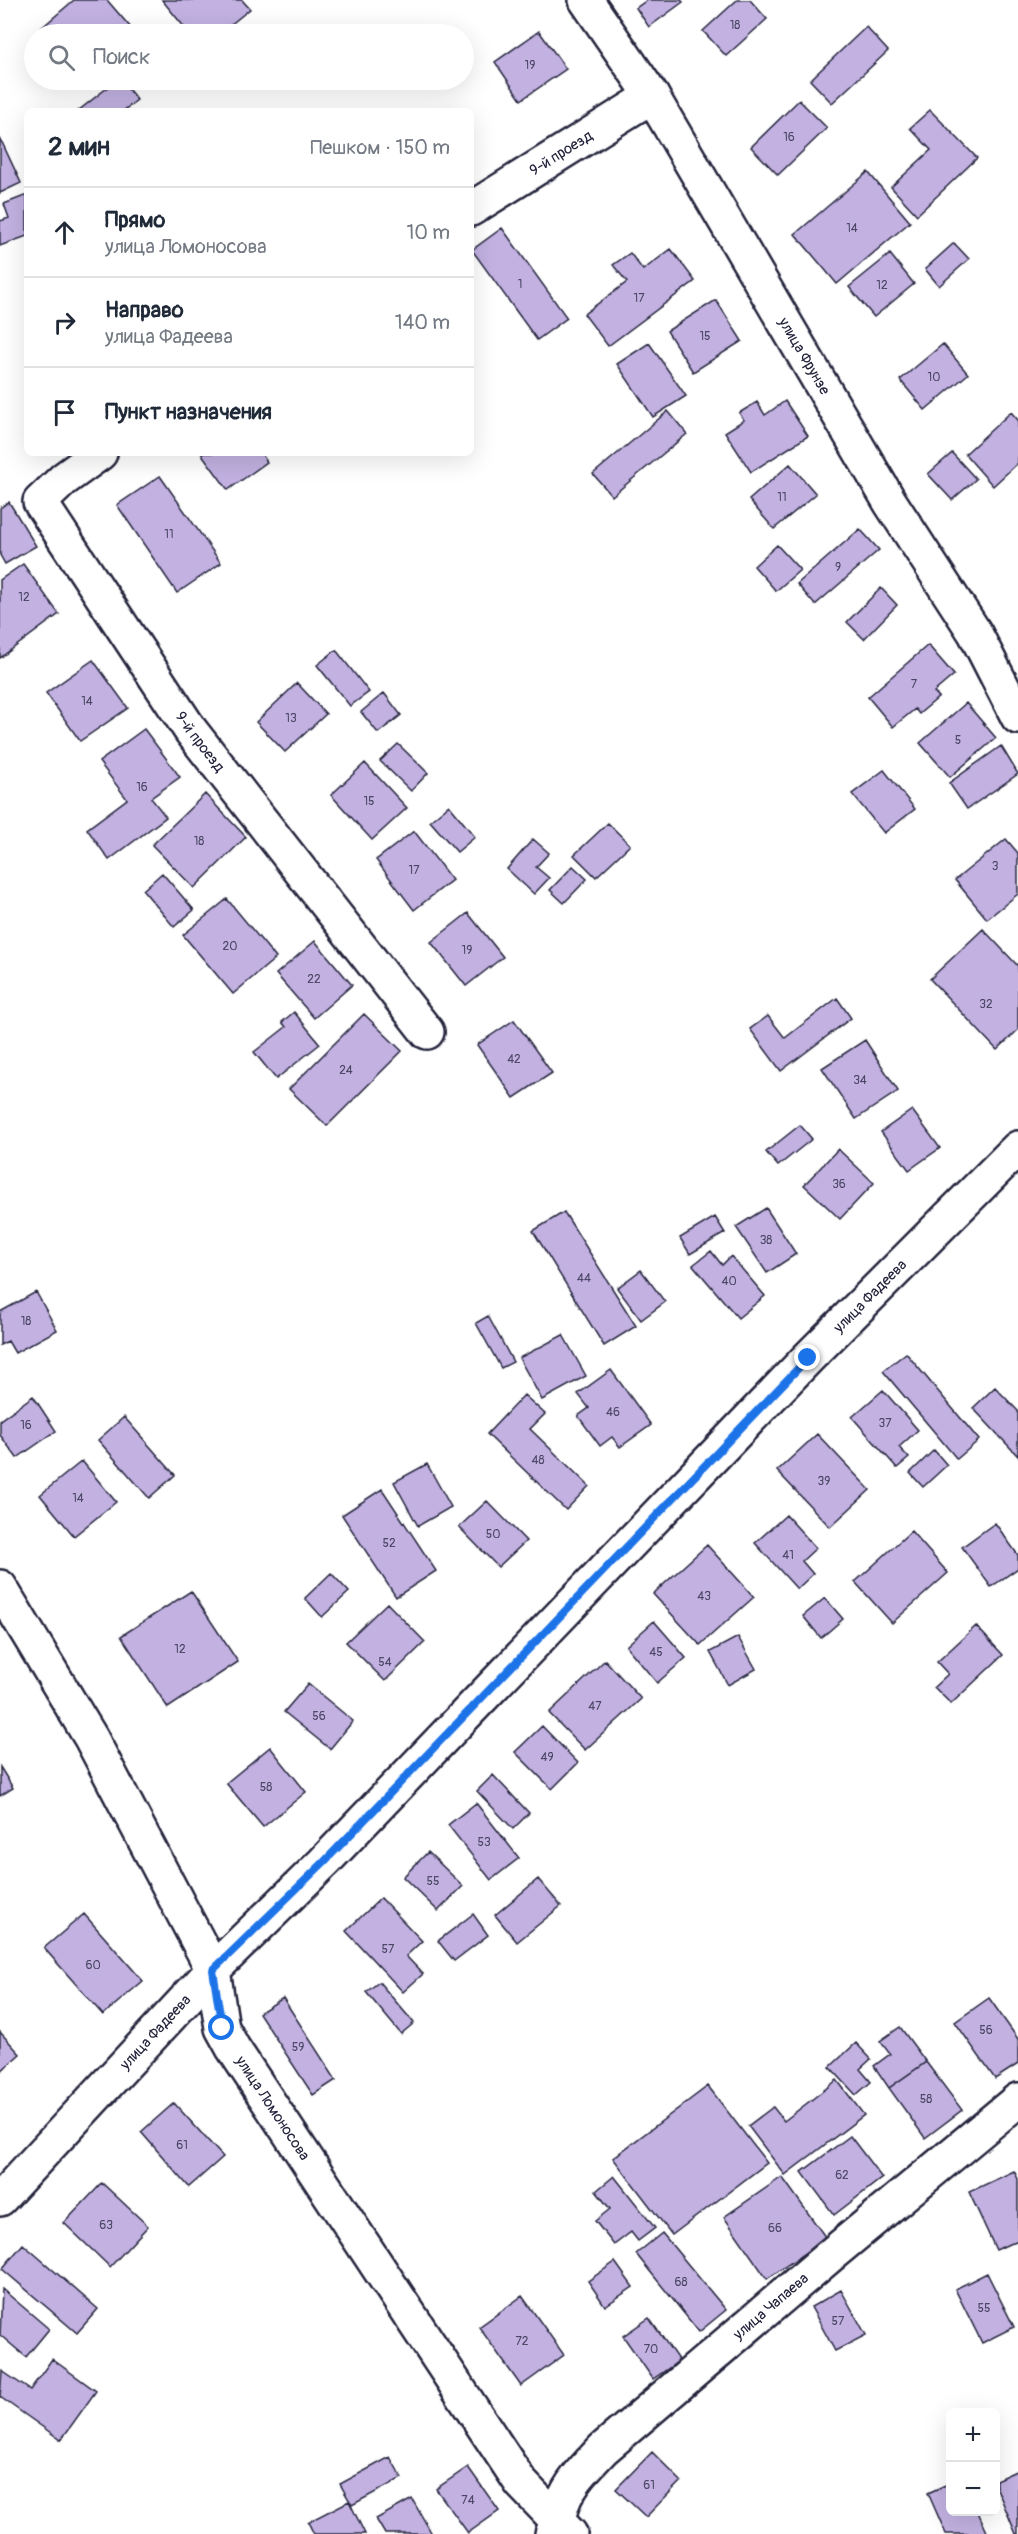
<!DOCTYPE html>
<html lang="ru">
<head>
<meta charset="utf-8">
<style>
  :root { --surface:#fff; --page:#f2f2f3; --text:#1f2937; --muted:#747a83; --line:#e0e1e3 }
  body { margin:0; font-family:Pangolin,sans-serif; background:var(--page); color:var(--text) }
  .controls { position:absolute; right:18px; bottom:18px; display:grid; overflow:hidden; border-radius:9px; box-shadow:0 6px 24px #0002 }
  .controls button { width:54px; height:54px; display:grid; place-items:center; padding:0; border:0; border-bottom:2px solid var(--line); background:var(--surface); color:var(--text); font:30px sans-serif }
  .stop { position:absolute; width:18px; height:18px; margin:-14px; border:4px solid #1a73e8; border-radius:50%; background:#fff }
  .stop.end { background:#1a73e8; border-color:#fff; box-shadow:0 2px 6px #0008 }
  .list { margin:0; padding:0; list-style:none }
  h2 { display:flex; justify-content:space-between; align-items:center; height:78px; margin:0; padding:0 24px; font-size:26px }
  h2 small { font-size:20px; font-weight:400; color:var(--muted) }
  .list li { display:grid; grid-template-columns:39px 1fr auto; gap:18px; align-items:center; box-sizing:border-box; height:90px; padding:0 24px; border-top:2px solid var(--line) }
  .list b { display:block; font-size:22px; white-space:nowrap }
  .list p { margin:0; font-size:20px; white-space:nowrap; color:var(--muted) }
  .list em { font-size:20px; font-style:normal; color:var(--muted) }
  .icon { flex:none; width:33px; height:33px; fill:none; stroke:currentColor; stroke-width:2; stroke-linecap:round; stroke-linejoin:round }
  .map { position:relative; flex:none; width:1018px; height:2534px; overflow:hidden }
  .search { position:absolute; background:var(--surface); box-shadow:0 6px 24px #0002; left:24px; top:24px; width:450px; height:66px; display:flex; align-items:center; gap:15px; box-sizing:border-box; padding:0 21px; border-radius:33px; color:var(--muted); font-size:22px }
  .panel { position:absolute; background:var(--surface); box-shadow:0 6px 24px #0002; left:24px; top:108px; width:450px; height:348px; border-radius:9px }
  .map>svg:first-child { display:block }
</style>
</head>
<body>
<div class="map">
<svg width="1018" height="2534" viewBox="0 0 1018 2534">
  <rect width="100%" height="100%" fill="#fff"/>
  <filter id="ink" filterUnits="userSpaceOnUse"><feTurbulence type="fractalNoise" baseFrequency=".0167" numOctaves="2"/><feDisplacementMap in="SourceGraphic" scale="12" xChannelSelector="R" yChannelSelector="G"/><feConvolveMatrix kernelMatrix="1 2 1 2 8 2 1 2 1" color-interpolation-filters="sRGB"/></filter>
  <g filter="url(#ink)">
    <path fill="#c2b1e1" stroke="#22223b" stroke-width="1.5" d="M74,0h33l24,28 -8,6h-80l-4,-4z
      M162,0h80l8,9 -31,25h-29z
      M647,0h34l2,2 -34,25 -13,-19z
      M737,0h13l17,19 -41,37 -23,-25z
      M866,27l22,24 -56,52 -22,-23z
      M539,31l27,38 -45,31 -26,-38z
      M117,80h4l16,20 -14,11h-45z
      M799,100l28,28 -49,47 -27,-28z
      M930,110l47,48 -60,57 -26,-28 40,-37 -21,-22z
      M0,138l21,45 -21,10z
      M868,172l42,50 -73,62 -42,-50z
      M27,195v41l-27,10v-25l9,-3 -5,-14z
      M502,228l65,90 -30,22 -65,-90z
      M954,243l15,16 -30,27 -14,-17z
      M671,249l24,32 -87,65 -24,-32 43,-32 -14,-17 17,-12 13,17z
      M890,254l24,30 -40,33 -25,-30z
      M716,300l26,41 -49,31 -26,-41z
      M649,343l37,53 -33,21 -36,-53z
      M943,344l25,30 -43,36 -25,-30z
      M785,401l23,35 -57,36 -26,-40 19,-12 -5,-7 18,-11 8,13z
      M668,411l19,23 -75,62 -19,-22z
      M1011,412l7,8v43l-25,23 -28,-32z
      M201,453h60l6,9 -39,28z
      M952,453l24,26 -24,21 -24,-26z
      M790,464l26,30 -42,35 -25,-29z
      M160,476l61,87 -44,30 -60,-88z
      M9,502l27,44 -31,18 -5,-9v-47z
      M860,529l19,21 -64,55 -18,-21z
      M777,545l23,25 -24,21 -22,-25z
      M23,564l36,50 -59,44v-78z
      M881,588l16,17 -33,34 -17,-17z
      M928,645l26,30 -20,17 5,5 -20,17 -4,-5 -22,18 -25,-30z
      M336,650l33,42 -19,14 -33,-41z
      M93,660l35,48 -48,33 -34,-48z
      M297,683l29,31 -41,38 -29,-30z
      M384,693l17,22 -23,18 -17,-21z
      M966,703l30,35 -46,39 -30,-34z
      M144,729l36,48 -29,21 15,19 -57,43 -22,-31 40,-30 -28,-37z
      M398,744l30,29 -17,18 -31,-30z
      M1001,746l17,28 -51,35 -18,-26z
      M365,763l42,45 -35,32 -41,-45z
      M884,770l31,39 -31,24 -32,-39z
      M205,794l41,43 -52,51 -42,-43z
      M449,805l26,32 -18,15 -27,-31z
      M608,823l22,22 -34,32 -22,-22z
      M414,831l38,49 -38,30 -38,-50z
      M533,839l16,14 -13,14 13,11 -15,16 -27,-25z
      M1006,839l12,14v41l-31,25 -32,-39z
      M573,866l14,13 -23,24 -14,-13z
      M162,873l32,37 -20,17 -31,-37z
      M227,899l49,59 -43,36 -50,-59z
      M468,913l35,44 -37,29 -35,-44z
      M983,929l35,37v64l-21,20 -67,-71z
      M315,941l37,44 -38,33 -38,-44z
      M837,998l14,20 -70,53 -31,-42 18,-13 17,22z
      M294,1012l26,32 -44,35 -22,-27 32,-25 -4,-5z
      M364,1014l38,37 -75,75 -38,-37z
      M514,1020l38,53 -38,25 -37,-53z
      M865,1040l33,51 -42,28 -34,-51z
      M912,1110l28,38 -31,22 -28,-38z
      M800,1125l12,14 -34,27 -12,-14z
      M838,1149l36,34 -34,36 -36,-34z
      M766,1208l30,46 -29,19 -31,-46z
      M564,1212l72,114 -32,20 -71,-115z
      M715,1217l10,16 -35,21 -10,-16z
      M711,1251l11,14 9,-9 34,40 -27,22 -45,-53z
      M641,1270l24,32 -24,18 -24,-32z
      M36,1292l21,38 -42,23 -7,-12 -8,4v-33z
      M488,1316l25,46 -12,6 -25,-45z
      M563,1335l23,41 -44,24 -23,-42z
      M906,1353l73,87 -22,19 -74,-88z
      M611,1370l40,55 -31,22 -8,-10 -12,9 -22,-30 11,-8 -11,-14z
      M995,1387l23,24v45l-45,-48z
      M883,1390l35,40 -19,17 10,11 -12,10 -45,-51z
      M524,1395l21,19 -15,15 59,57 -23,24 -79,-76z
      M33,1396l23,35 -39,27 -17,-23v-15z
      M124,1417l51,58 -26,23 -51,-58z
      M817,1434l53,56 -40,37 -53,-56z
      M934,1450l13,15 -24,22 -13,-14z
      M82,1461l34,41 -42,34 -34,-41z
      M427,1464l24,43 -33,19 -24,-44z
      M382,1489l54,82 -40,26 -54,-82z
      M487,1501l39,40 -28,26 -39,-40z
      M786,1515l30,33 -14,13 11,13 -16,15 -42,-46z
      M995,1523l23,32v13l-27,19 -29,-40z
      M911,1531l37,42 -56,50 -37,-41z
      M707,1545l47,52 -54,48 -47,-51z
      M331,1573l18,19 -27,25 -17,-19z
      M191,1591l47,71 -70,46 -47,-72z
      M825,1598l18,21 -22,19 -18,-22z
      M387,1603l38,39 -40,39 -39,-39z
      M654,1621l32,37 -29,25 -31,-37z
      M976,1626l27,29 -52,49 -17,-17 14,-13 -11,-12z
      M738,1637l18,32 -28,16 -18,-33z
      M605,1660l36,39 -56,51 -36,-37z
      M308,1684l45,37 -23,28 -46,-37z
      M542,1726l36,37 -26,26 -37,-37z
      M270,1747l36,45 -43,35 -37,-44z
      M0,1767l13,21 -13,8z
      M493,1775l36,38 -16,16 -36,-38z
      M476,1803l43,55 -28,22 -43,-55z
      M428,1852l35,34 -25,25 -35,-34z
      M538,1879l23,27 -44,36 -22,-27z
      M381,1898l41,43 -16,15 17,18 -20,18 -57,-61z
      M84,1914l59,67 -40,34 -59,-67z
      M473,1914l15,21 -34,26 -16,-20z
      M379,1982l35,41 -13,11 -35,-42z
      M283,1998l53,82 -23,15 -54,-82z
      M989,1998l29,41v25l-23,15 -40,-57z
      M900,2027l26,35 -37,26 -15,-22 16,-12 -10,-13z
      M0,2032l20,22 -20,18z
      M856,2043l15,16 -11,10 11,13 -15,13 -26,-28z
      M926,2062l36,48 -37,28 -36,-50z
      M837,2080l27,35 -79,60 -37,-49 25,-19 11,14z
      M708,2086l59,77 -95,72 -59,-77z
      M174,2103l49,54 -34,30 -48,-55z
      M850,2136l32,42 -48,37 -32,-43z
      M1014,2171l4,8v61l-22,10 -27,-58z
      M614,2176l41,52 -17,13 -7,-9 -17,13 -19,-24 15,-12 -14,-18z
      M782,2177l44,61 -59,41 -43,-62z
      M102,2183l46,43 -38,41 -46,-44z
      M662,2233l64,77 -27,22 -63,-78z
      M23,2244l75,65 -21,24 -75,-64z
      M615,2262l18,25 -28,19 -17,-25z
      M987,2273l27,54 -32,16 -27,-54z
      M2,2289l47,40 -23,28 -26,-22z
      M841,2290l25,45 -31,16 -24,-44z
      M522,2296l42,59 -43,31 -42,-59z
      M649,2318l30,43 -26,18 -30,-43z
      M52,2359l44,32 -35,49 -61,-43 2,-26 28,19z
      M652,2452l29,29 -35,36 -30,-28z
      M390,2457l12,21 -50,27 -12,-21z
      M468,2467l31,44 -31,22 -32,-44z
      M1018,2470v64h-2l-20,-48v-6z
      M950,2483v29h28l10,22h-42l-18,-41z
      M412,2499l20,35h-47l-9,-15z
      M349,2501l16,33h-51l-6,-12z"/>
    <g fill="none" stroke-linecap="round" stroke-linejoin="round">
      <defs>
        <g id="street">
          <path id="s1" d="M586,0l66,96 238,406 85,131 43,84"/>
          <path id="s2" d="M471,209l181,-113"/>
          <path id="s3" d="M100,453l-36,26 -24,23 151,229 236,301"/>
          <path id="s4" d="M0,1587l91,151 122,232 9,58 11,20 288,435 49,51"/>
          <path id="s5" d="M0,2199l213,-229 111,-108 484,-504 210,-210"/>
          <path id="s6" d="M552,2534c6,-11 7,-21 11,-32 8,-21 25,-37 40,-53l229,-195 186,-154"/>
        </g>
      </defs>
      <use href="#street" stroke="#22223b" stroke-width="38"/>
      <use href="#street" stroke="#fff" stroke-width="33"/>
    </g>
  </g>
  <g fill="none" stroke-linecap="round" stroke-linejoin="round" filter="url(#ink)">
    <path stroke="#1a73e8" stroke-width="8" d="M222,2028l-9,-58 111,-108 484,-504"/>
  </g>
  <g text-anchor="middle" stroke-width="5" stroke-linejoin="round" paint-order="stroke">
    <g font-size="12" fill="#4a4664">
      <text x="735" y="29">18</text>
      <text x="530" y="69">19</text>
      <text x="789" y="141">16</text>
      <text x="852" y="232">14</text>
      <text x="520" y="288">1</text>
      <text x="882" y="289">12</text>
      <text x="639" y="302">17</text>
      <text x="705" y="340">15</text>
      <text x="934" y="381">10</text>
      <text x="782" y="501">11</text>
      <text x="169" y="538">11</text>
      <text x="838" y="571">9</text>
      <text x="24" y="601">12</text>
      <text x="914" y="688">7</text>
      <text x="87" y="705">14</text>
      <text x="291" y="722">13</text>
      <text x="958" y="744">5</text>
      <text x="142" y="791">16</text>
      <text x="369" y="805">15</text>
      <text x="199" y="845">18</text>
      <text x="995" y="870">3</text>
      <text x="414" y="874">17</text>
      <text x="230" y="950">20</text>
      <text x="467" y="954">19</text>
      <text x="314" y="983">22</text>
      <text x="986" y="1008">32</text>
      <text x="514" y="1063">42</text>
      <text x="346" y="1074">24</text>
      <text x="860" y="1084">34</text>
      <text x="839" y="1188">36</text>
      <text x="766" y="1244">38</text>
      <text x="584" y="1282">44</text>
      <text x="729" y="1285">40</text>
      <text x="26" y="1325">18</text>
      <text x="613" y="1416">46</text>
      <text x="885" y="1427">37</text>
      <text x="26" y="1429">16</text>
      <text x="538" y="1464">48</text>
      <text x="824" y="1485">39</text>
      <text x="78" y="1502">14</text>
      <text x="493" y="1538">50</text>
      <text x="389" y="1547">52</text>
      <text x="788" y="1559">41</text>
      <text x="704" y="1600">43</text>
      <text x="180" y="1653">12</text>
      <text x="656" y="1656">45</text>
      <text x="385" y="1666">54</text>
      <text x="595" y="1710">47</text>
      <text x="319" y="1720">56</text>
      <text x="547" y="1761">49</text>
      <text x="266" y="1791">58</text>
      <text x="484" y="1846">53</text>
      <text x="433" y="1885">55</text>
      <text x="388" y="1953">57</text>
      <text x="93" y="1969">60</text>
      <text x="986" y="2034">56</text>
      <text x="298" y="2051">59</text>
      <text x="926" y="2103">58</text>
      <text x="182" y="2149">61</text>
      <text x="842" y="2179">62</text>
      <text x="106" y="2229">63</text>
      <text x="775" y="2232">66</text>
      <text x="681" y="2286">68</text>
      <text x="984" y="2312">55</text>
      <text x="838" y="2325">57</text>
      <text x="522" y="2345">72</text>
      <text x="651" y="2353">70</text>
      <text x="649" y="2489">61</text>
      <text x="468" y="2504">74</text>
    </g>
    <g font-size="15" fill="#22223b" stroke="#fff">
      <text dy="5" stroke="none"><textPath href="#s2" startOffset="106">9-й проезд</textPath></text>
      <text dy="5" stroke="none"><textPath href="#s1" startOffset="418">улица Фрунзе</textPath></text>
      <text dy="5" stroke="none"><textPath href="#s3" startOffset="366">9-й проезд</textPath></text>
      <text dy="5" stroke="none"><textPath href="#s5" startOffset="1254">улица Фадеева</textPath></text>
      <text dy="5" stroke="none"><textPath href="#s5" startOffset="228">улица Фадеева</textPath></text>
      <text dy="5" stroke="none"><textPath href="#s4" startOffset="592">улица Ломоносова</textPath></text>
      <text dy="5" stroke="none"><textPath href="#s6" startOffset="321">улица Чапаева</textPath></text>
    </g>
  </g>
</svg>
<div class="controls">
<button>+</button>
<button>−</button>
</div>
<div class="stop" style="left:222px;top:2028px"></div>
<div class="stop end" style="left:808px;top:1358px"></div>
<div class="search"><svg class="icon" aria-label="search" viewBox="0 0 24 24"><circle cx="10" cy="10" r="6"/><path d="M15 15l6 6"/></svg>Поиск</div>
<section class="panel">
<h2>2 мин<small>Пешком · 150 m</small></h2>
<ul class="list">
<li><svg class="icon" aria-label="ahead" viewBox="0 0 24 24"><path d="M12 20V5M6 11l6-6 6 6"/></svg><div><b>Прямо</b><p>улица Ломоносова</p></div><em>10 m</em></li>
<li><svg class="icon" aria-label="right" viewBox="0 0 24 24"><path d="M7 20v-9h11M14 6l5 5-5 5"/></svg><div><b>Направо</b><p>улица Фадеева</p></div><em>140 m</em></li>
<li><svg class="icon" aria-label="arrive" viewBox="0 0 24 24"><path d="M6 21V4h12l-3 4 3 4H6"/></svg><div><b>Пункт назначения</b></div></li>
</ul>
</section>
</div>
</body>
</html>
